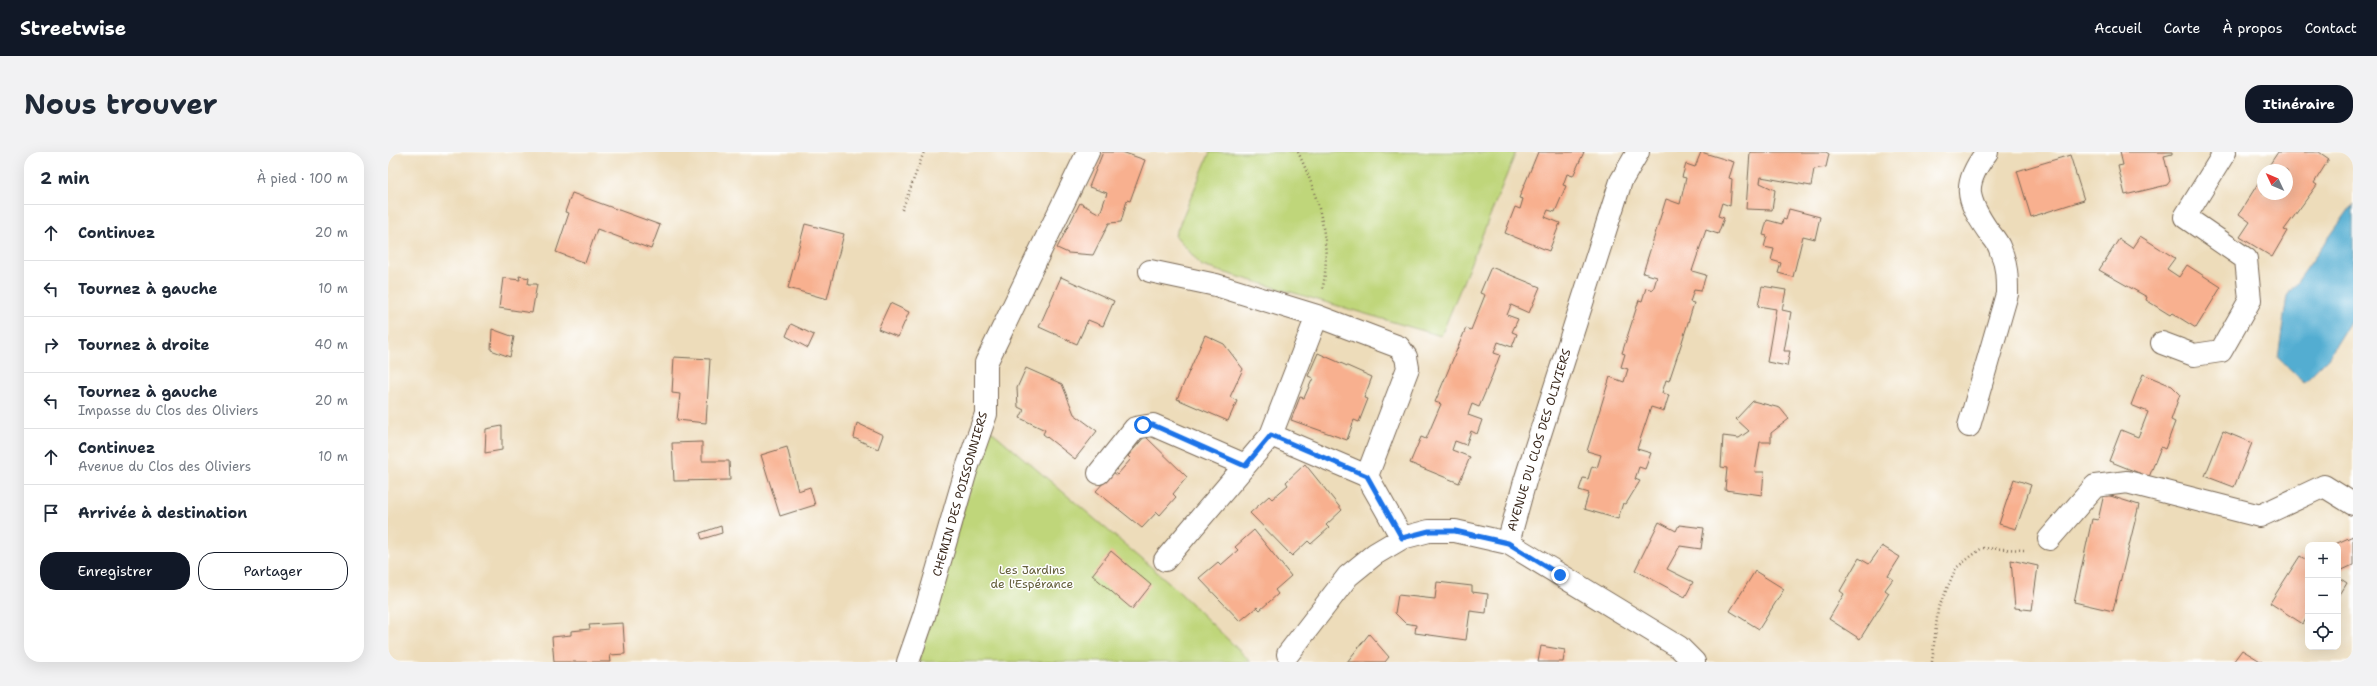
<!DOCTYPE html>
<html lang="fr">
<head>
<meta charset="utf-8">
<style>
  :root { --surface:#fff; --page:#f2f2f3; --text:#1f2937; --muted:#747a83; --line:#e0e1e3; --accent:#111827 }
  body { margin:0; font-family:"Shantell Sans",sans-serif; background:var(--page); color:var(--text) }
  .controls { position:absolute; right:12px; bottom:12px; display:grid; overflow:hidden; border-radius:8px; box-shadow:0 4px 16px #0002 }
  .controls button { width:36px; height:36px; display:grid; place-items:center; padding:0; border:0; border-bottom:1px solid var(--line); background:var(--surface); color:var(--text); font:20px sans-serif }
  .compass { position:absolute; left:1869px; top:12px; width:36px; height:36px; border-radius:50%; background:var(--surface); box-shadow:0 4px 16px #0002; rotate:314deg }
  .stop { position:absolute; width:12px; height:12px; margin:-9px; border:3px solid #1a73e8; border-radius:50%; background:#fff }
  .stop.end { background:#1a73e8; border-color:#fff; box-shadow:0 1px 4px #0008 }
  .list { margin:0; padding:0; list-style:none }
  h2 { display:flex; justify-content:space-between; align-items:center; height:52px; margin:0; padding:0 16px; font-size:17px }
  h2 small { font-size:13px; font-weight:400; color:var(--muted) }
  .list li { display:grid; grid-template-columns:26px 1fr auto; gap:12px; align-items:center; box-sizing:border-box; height:56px; padding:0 16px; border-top:1px solid var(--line) }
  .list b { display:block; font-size:15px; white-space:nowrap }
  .list p { margin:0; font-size:13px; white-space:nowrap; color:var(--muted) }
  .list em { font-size:13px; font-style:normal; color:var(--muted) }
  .actions { display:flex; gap:8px; padding:12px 16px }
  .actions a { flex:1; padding:9px 0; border:1px solid var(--accent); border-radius:16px; text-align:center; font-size:14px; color:var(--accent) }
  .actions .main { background:var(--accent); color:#fff }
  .icon { flex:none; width:22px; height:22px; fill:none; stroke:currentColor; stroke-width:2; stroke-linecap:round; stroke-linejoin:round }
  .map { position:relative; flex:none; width:1965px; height:510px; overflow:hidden; border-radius:16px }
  header { display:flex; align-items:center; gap:24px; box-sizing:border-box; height:56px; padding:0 20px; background:var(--accent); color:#fff }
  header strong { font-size:19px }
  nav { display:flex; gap:22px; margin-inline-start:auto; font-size:14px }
  .intro { display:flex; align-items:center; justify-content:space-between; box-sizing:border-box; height:96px; padding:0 24px }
  h1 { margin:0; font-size:28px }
  .button { padding:10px 18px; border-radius:16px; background:var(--accent); color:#fff; font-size:14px; font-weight:700 }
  main { display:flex; gap:24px; padding:0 24px }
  aside { flex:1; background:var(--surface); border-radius:16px; box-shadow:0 4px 16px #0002 }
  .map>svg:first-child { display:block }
</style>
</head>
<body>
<header>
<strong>Streetwise</strong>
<nav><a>Accueil</a><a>Carte</a><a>À propos</a><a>Contact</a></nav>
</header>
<div class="intro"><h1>Nous trouver</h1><a class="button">Itinéraire</a></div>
<main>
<aside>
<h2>2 min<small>À pied · 100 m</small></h2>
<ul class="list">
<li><svg class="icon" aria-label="ahead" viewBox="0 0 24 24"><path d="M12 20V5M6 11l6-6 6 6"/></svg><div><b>Continuez</b></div><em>20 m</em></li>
<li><svg class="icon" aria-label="left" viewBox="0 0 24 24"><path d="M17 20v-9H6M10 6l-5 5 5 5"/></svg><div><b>Tournez à gauche</b></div><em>10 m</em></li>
<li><svg class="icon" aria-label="right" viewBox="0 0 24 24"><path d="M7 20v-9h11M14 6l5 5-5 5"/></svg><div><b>Tournez à droite</b></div><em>40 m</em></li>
<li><svg class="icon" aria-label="left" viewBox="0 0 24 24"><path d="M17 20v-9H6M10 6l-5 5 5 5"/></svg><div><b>Tournez à gauche</b><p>Impasse du Clos des Oliviers</p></div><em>20 m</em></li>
<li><svg class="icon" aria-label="ahead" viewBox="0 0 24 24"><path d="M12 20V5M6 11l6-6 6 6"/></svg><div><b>Continuez</b><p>Avenue du Clos des Oliviers</p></div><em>10 m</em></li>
<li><svg class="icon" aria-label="arrive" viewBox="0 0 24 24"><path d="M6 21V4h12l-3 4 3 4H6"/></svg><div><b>Arrivée à destination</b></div></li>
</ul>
<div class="actions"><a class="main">Enregistrer</a><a>Partager</a></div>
</aside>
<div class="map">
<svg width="1965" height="510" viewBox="0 0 1965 510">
  <rect width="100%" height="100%" fill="#fff"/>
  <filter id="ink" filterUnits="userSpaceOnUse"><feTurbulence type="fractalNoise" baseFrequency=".025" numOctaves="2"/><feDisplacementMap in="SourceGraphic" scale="8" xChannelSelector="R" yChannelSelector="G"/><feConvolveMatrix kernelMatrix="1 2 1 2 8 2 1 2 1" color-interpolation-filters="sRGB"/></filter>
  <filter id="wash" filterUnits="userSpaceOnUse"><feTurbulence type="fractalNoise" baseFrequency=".012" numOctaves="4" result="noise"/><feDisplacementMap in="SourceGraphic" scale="16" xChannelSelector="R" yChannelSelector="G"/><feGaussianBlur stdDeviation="0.9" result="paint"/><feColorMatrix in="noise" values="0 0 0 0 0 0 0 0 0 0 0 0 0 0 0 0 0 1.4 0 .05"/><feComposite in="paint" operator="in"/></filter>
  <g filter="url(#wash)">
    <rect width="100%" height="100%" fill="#eddcba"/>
    <path fill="#bfd67a" stroke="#7d804c" d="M822,0h306l-75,184 -239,-70 -27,-31z
      M600,276l183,156 80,78h-333z"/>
    <path fill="#53add1" stroke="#476c78" d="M1965,52v114l-25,40 -24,24 -26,-24 9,-62z"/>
    <g id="blocks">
      <path fill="#f8b08f" d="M715,0h19l23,8 -15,41 -3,-1 -6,22 -12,1 -16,32 -25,-2 -11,-5 23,-45 20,11 7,-21 -18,-6z
        M1150,0h46l-11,24 -6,-2 -4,11 3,1 -11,26 -7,-2 -3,7 15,6 -11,28 -44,-18 10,-26 5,2 3,-10 -4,-1z
        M1313,0l33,10 -5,16 3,1 -2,27 -8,-3 -4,13 6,2 -6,16 -12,-4 -14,41 14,4 -5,16 -7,-1 -4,12 4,1 -12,39 -13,39 -3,-1 -4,13 7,2 -5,16 -13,-4 -14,42 14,4 -6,16 -6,-2 -4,12 5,2 -14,23 -3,-1 -5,16 -34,-10 5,-16 -10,-3 4,-12 5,1 4,-13 5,2 4,-13 -14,-4 23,-74 14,5 4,-13 -7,-2 4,-13 -3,-1 17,-53 3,1 4,-13 7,2 4,-13 -14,-4 23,-74 14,5 6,-26 -4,-1 4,-13 9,3z
        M1362,0h76l3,2 -3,13 -12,2 -3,17 -50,-9 -1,6 15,7 -3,20 -26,-1z
        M1732,0h52v2l-8,2 6,25 -3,4 -42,10 -7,-29 5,-1z
        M1890,0h41l10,7 -15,24 3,2 -33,45 3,1 -15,26 -32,-20 10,-15 -11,-8 21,-34 3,1v13h24v-24h-15l-4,-3z
        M1682,3l14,45 -53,17 -14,-46z
        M184,41l88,32 -9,24 -54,-20 -12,34 -29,-11 13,-39 -4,-1z
        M1401,57l31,8 -5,22 -12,-3 -10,41 -15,-4 3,-10 -10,-3 3,-11 -10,-2 3,-11 -4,-1 4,-15 15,4 1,-5 3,1z
        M417,72l39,10 -17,65 -39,-11z
        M1752,84l35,22 -8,11 12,8 8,-12 34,22 -25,41 -24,-15 -2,2 -24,-15 1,-3 -48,-27 20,-31 13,9z
        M1103,115l49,20 -11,26 -18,-8 -4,10 11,4 -6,13 5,2 -5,13 -14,-5 -4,11 6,2 -10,26 -11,26 -7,-3 -4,11 14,5 -5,14 -6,-3 -5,14 -11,-4 -3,9 18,7 -11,26 -49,-20 11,-26 5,2 15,-35 -6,-2 31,-74 5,2 14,-35 -5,-2z
        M131,124l10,2 -1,6h9l-5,29 -33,-5 4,-30 17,2z
        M673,125l53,24 -11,25 -15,-6 -11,24 -38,-17z
        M1374,134l24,4 -4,20 9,2 -7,39h6l-3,15 -20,-4 9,-53 -18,-3z
        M502,151l19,9 -11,25 -20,-8z
        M403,172l23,11 -6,13 -22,-12z
        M104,177l22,8 -4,20 -19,-7z
        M817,183l19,9 19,25 -13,28 7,4 -9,20 -51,-22z
        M930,201l54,24 -8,21 4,1 -9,23 -5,-2 -7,20 -56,-20 9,-23 4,1 9,-20 -5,-2z
        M286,205l36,2 -4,64 -29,-3 3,-26 -8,-1z
        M638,216l36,16 12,30 23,17 -22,28 -32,-25 2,-4 -25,-12 4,-8 -6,-3 -1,-19z
        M1755,222l29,12 8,8 -9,26 4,2 -10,27 -4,-2 -12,30 -40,-16 12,-31 17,7 5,-12 5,-13 -17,-7z
        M1365,249l27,7 9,11 -18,14v9h-11l-5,30h9l-2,23 -37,-5 2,-22 -6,-1 2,-31 16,2 10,-7 -13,-12z
        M469,271l26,12 -5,14 -24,-11z
        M114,274v24l-17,3 1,-24z
        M1835,279l29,12 -18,44 -29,-11z
        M757,284l42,41 -14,17 3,3 -16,18 -3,-3 -15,16 -46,-37 17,-19 4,3 14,-16 -3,-3z
        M314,290v19h27l1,19 -56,1 -2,-38z
        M399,295l11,44 12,-4 5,18 -35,11 -19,-61z
        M917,312l37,46 -16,15 3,3 -18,16 -3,-3 -16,15 -42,-43 19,-17 3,3 16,-14 -2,-3z
        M1626,327l17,6 -15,44 -17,-5z
        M1716,342l35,11 -26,106 -39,-9 18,-83 6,1z
        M1271,370l17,9 3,-6 25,3 -3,21 -21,-3 -13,23 26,13 -8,15 -50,-27z
        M333,374l1,7 -20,6 -2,-6z
        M866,378l37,46 -16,14 3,4 -18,16 -3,-3 -17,14 -41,-43 19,-16 3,3 17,-15 -3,-3z
        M1965,384v29l-15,7v-27h-5z
        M1494,394l18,11 -12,19 5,3 -8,11 4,3 -29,46 -31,-20 15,-25 -4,-3 19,-33 10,6z
        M723,399l40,34 -19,24 -40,-34z
        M1912,404l8,5v55l-5,8 -33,-21z
        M1623,408l27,6 -6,44 -17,-2z
        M1367,419l29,18 -25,40 -29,-18z
        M1950,425l9,6 -9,15z
        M1049,430l35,4v6l16,2 -2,19 -16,-2 -4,29 -51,-7 1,-8 -11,-2 -10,-10 3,-18 37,4z
        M235,471l2,31 -15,1 1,7h-57l-2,-25 19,-2v-4l19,-2 -1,-4z
        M981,482l20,23 -4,5h-38z
        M1153,494l24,4 -2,12h-25z
        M1854,498l20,12h-29z"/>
    </g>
  </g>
  <g filter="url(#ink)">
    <use href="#blocks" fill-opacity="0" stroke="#796855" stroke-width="1"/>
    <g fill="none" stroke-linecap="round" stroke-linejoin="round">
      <defs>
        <path id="minor" d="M762,119l66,14 101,31 -46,119
          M929,164l82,31 7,10 2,11 -41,108
          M1774,191l32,12 27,-4 29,-51 -4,-41 -61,-42 40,-65
          M1581,274l38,-132c0,-16 0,-30 -7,-45 -2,-7 -8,-13 -12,-18 -22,-32 -26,-47 -1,-79
          M711,321l36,-45 18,-3 92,40
          M1661,387l46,-53 32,-4 133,34 64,-30 29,18
          M1120,391l17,-62 96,-300 17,-29
          M777,408l106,-125 96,41 35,62
          M900,502l60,-78 27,-22 27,-16 27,-7h26l53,12 171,104 15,15
          M520,510l16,-46 42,-145 20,-57v-51l102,-211"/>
      </defs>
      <use href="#minor" stroke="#796855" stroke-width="24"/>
      <path stroke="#796855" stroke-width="2.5" stroke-dasharray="1 3" stroke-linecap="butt" d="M910,0c20,42 35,93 24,139
        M514,58l22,-58
        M1544,510l6,-53 18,-41 26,-20 43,2"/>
      <use href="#minor" stroke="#fff" stroke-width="22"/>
    </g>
  </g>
  <g fill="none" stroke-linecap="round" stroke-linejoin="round" filter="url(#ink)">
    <path stroke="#1a73e8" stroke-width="5" d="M755,273h10l92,41 26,-31 96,41 35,62 27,-7h26l53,12 52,32"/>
  </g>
  <g text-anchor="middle" stroke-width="3" stroke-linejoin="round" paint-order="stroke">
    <g font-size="12" fill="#3b2a1e" stroke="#fff">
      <text transform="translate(1151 288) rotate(-73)" y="4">AVENUE DU CLOS DES OLIVIERS</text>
      <text transform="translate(572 342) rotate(-74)" y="4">CHEMIN DES POISSONNIERS</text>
    </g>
    <g font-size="12" fill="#635e3a" stroke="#fff">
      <text x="644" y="422">Les Jardins<tspan x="644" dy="14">de l'Espérance</tspan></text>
    </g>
  </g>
</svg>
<div class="controls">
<button>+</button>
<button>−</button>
<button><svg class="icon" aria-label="locate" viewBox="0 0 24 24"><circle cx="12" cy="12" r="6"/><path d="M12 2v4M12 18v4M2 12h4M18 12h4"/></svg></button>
</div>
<svg class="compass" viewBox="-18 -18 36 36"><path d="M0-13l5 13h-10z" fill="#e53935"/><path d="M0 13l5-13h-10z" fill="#747a83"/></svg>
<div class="stop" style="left:755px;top:273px"></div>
<div class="stop end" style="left:1172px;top:423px"></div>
</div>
</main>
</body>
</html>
